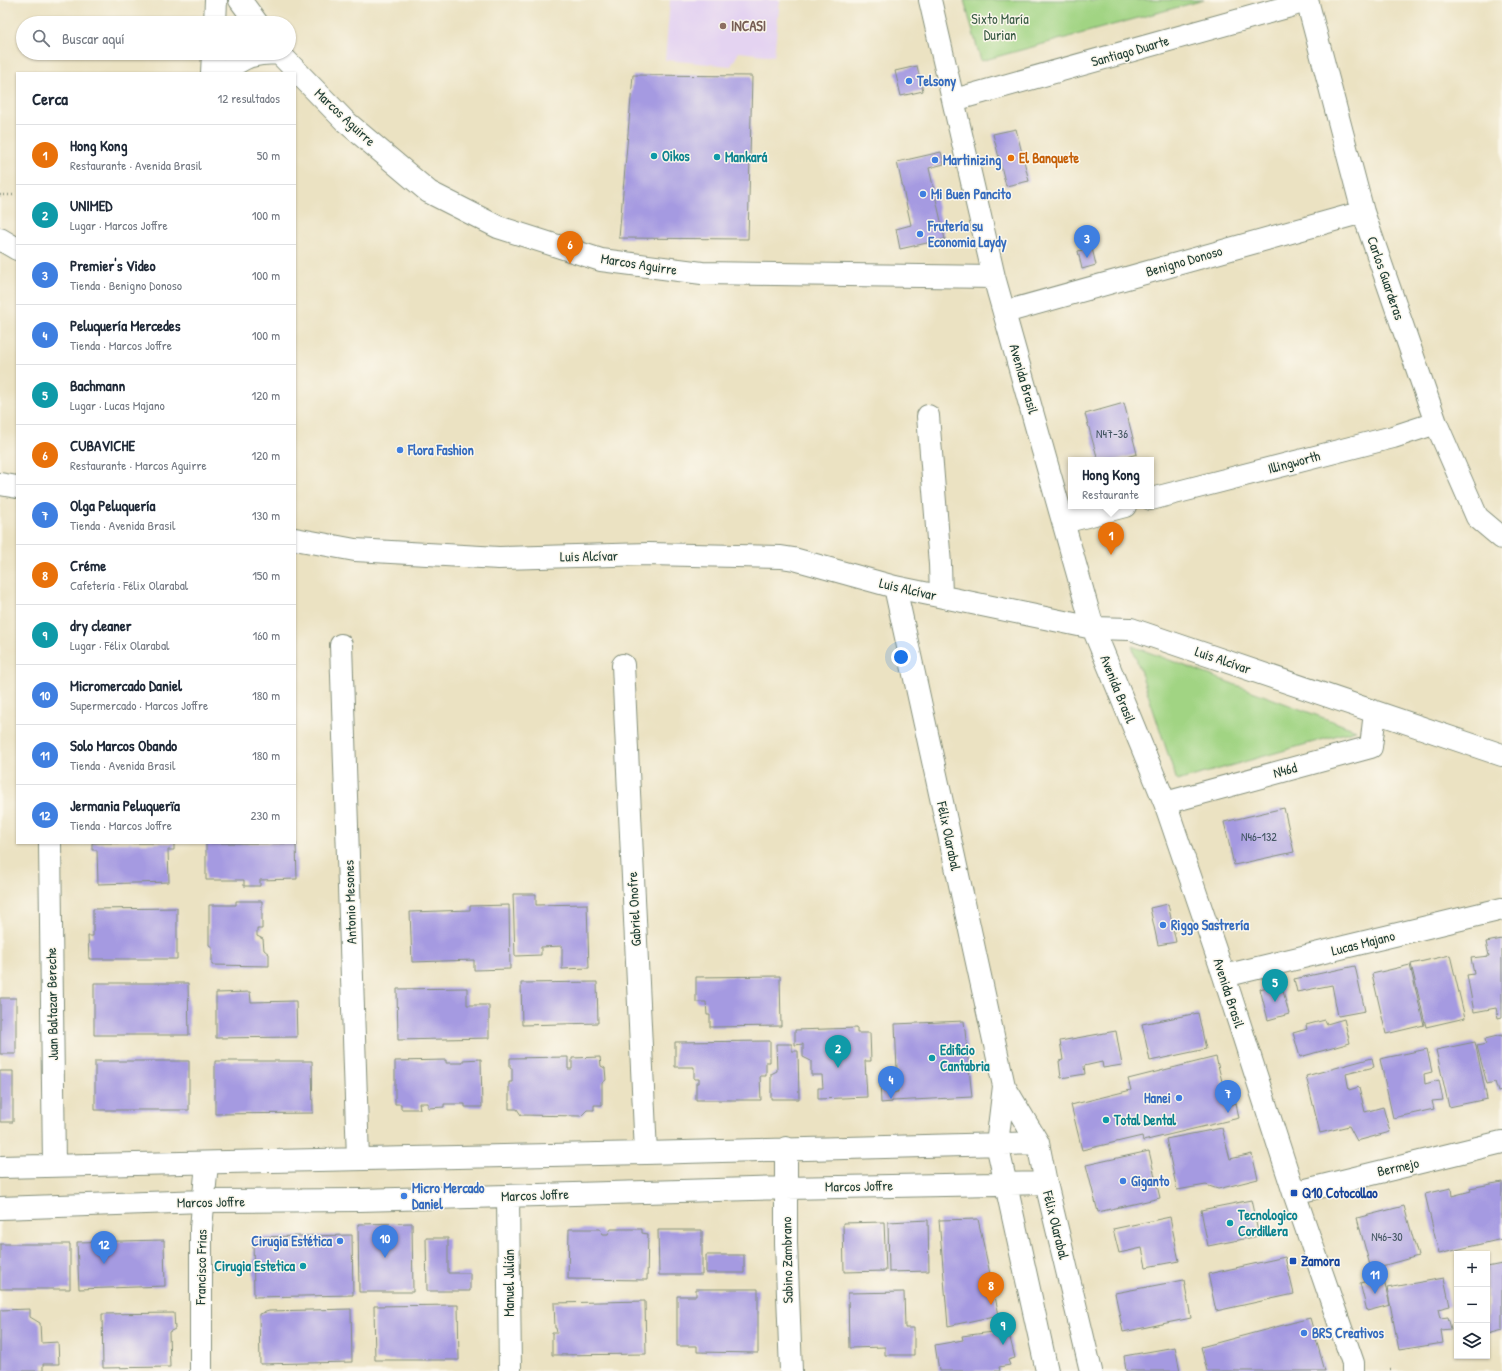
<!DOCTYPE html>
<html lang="es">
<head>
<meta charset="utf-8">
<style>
  :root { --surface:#fff; --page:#f6f6f7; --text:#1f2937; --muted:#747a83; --line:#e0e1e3; --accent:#111827 }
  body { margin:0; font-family:"Patrick Hand",sans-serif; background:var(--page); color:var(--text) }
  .controls { position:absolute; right:12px; bottom:12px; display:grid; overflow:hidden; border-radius:0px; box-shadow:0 1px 3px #0004 }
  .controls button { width:36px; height:36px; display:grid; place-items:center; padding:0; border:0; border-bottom:1px solid var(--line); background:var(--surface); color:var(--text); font:20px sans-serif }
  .you { position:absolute; left:901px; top:657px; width:14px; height:14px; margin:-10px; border:3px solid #fff; border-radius:50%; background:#1a73e8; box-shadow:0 0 0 6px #1a73e833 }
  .badge { display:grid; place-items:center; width:26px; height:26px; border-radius:50%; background:var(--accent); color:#fff; font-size:13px; font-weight:700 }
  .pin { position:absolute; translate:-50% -33px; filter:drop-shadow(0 1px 2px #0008) }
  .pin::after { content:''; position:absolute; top:21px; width:14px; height:12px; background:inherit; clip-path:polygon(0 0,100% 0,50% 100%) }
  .popup { position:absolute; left:1068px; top:457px; width:86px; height:52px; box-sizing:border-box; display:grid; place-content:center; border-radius:0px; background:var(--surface); filter:drop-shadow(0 1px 3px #0005); font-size:13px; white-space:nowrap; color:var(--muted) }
  .popup b { font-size:15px; color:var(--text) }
  .popup::after { content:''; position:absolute; left:50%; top:100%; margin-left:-8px; border:8px solid transparent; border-top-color:var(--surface) }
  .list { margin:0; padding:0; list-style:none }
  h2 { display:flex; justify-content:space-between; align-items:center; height:52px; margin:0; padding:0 16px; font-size:17px }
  h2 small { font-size:13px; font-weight:400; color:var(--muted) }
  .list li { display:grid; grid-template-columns:26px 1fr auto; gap:12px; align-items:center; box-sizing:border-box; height:60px; padding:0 16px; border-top:1px solid var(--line) }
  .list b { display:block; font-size:15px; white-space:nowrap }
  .list p { margin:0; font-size:13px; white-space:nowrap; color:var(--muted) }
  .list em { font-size:13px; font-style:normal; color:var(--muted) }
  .icon { flex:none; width:22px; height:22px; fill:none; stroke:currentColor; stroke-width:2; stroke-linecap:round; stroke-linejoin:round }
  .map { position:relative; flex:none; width:1502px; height:1371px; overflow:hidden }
  .search { position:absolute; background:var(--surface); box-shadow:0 1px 3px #0004; left:16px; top:16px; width:280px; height:44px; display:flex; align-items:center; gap:10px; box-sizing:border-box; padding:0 14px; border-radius:22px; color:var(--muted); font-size:15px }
  .panel { position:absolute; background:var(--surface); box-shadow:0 1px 3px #0004; left:16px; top:72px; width:280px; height:772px; border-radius:0px }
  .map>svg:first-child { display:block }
</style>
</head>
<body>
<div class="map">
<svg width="1502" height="1371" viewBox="0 0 1502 1371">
  <rect width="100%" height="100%" fill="#fbf7ec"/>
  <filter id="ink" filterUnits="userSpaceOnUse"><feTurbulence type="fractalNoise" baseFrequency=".025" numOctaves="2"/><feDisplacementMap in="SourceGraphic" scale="8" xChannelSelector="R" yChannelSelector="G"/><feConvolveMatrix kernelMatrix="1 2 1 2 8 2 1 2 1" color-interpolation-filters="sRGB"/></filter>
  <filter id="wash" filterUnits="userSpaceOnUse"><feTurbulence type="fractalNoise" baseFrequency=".012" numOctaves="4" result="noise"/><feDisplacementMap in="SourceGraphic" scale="16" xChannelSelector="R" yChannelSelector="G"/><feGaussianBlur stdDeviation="0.9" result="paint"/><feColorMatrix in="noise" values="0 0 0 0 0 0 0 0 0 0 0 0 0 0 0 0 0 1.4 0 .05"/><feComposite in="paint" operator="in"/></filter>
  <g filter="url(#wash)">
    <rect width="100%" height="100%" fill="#ebe2c2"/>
    <path fill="#e4d3f1" d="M670,0h110l-6,56 -35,-4 -8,14 -66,-6z"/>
    <path fill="#a1d483" stroke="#60885c" d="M964,0h240l-223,61z
      M1132,646l224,84 -179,51z"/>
    <g id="blocks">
      <path fill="#a59ae1" d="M917,66l6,25 -22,5 -6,-25z
        M633,75l119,1 -4,163 -129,-1z
        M1016,129l13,52 -23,5 -13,-52z
        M941,152l3,12 -15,4 16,71 -45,10 -4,-20 15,-4 -14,-63z
        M1092,248l4,17 -14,4 -4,-18z
        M1124,403l13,51 -21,6h-18l-13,-46z
        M1284,808l10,44 -60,13 -10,-43z
        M92,843h82v7h-6l1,32 -71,2 -1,-34h-5z
        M206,843h90l1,36 -37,1v6h-16v-6h-38z
        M513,894h23v11l51,-1 2,64 -27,1v-23l-21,1v8l-26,1z
        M236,901h26v28h-5v7l6,3 1,11 5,4v12l-57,-1v-18l-3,-2v-40h27z
        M1168,904l8,38 -18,3 -8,-37z
        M509,905l1,64 -36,1v-10l-62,2 -2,-50 60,-2v-4z
        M177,908v51h-88l-1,-23h5v-27z
        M1502,939v78l-4,1 -2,-10 -22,4 -7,-37 7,-1 -3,-16 18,-2 -3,-14z
        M1450,955l15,63 -39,9 -15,-63z
        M1410,965l14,60 -38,9 -14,-60z
        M1355,966l10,45 -27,5 -6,-31 -35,7 -3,-13z
        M780,976l1,50 -71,1v-12h-3l-1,-13h-10v-25z
        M597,982l1,41 -76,2 -1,-42z
        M94,983h94l1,52h-95z
        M1281,983l8,31 -21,6 -8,-31z
        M467,988v17h22v33l-91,2 -1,-51z
        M250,992l1,10 45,-1 1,36 -81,1v-45z
        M0,998h16v56h-16z
        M1198,1013l8,36 -56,12 -8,-37z
        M1344,1019l6,24 -50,14 -7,-24 14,-4 -1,-4 19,-5 2,4z
        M964,1021l8,76 -80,4v1l-11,1 -1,-22 11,-1 1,12h6l-3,-68z
        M857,1028v5h13l1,28h-6l2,36 -49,2v-11h5l-1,-13h-11v-14l-8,-4v-13l-8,1v-15z
        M1116,1031l6,34 -19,3 -1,-6 -18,4 1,8 -24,4 -2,-17 4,-1 -3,-19z
        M1502,1035v56l-4,1 -3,-10 -8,2 -10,-38 9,-2 -1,-5z
        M770,1041v21h-4v14h-6l1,24h-65v-17h3v-4h-5v-12h-19v-25z
        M1475,1042l12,57 -38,8 -13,-57z
        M776,1044h16v7h6l1,48h-28v-25l6,-3z
        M1427,1049l5,23 -8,2 1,10 14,-4 4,20 -11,1 2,8 -41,9 -13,-59z
        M568,1057v12h4v-11l28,-1 1,9 4,2 1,12 -4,3v22h-8v5h-7l-6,6 -60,-1 -4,-6h-8v-27h3v-14h-2v-10z
        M1216,1057l12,49 8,-3 3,15 -96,23 -1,-5 -60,14 -11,-45 60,-15 -3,-11z
        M1372,1058l2,9 -28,7 3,16 10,-3 6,25 18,-5 7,25 -33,9 -8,-15 -29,7 -14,-57z
        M481,1059l1,48h-17v-3h-21v3l-16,1v-5h-9l1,6h-19v-5h-6v-43l51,-1v3h17v-3z
        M95,1061h94v49h-94z
        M215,1061h97l1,52 -98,1z
        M0,1071h13v51h-13z
        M1222,1128l8,31 22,-5 6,25 -40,10 -12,-4 -29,5 -11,-51z
        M1149,1151l11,47 -62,14 -12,-47z
        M1502,1182v57l-63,15 -14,-60 26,-6 1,8 19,-5 -1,-3z
        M1251,1200l8,36 -51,10 -7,-36z
        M1404,1206l14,50 -47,13 -14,-51z
        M1170,1217l9,44 -33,6 -4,-19 -23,5 -6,-24z
        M978,1219l21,96 -51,11 -9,-106z
        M928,1220l1,51 -40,1 -1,-50z
        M884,1222l2,49 -42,1 -1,-49z
        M412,1223l1,69h-54l-1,-68z
        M569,1229h31l3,5h5l3,-5h31v4l6,1 -1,46 -79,-1z
        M658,1230h44v45h-43z
        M352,1235l1,60 -99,2 -1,-60z
        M426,1238h22v35h22v18h-43z
        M164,1240l1,46 -86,3 -2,-47z
        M0,1244h70v45h-70z
        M706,1255h38v18h-38z
        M1285,1257l9,37 -78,17 -8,-37z
        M1502,1264v66l-15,4v-67z
        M1383,1277l7,28 -23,6 -7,-28z
        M1444,1278l6,28 -12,3 2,9 8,-1 3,12 -10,1 2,13 -44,7 -12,-62z
        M1184,1280l7,38 -68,14 -8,-39z
        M696,1289h62v64l-61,-1v-6h-20v-50h19z
        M904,1292l1,36h9v27h-29v-8l-36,1 -1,-55z
        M645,1301l1,53 -94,1v-22h5l-1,-5h-1l-1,-25z
        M458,1305l1,55h-84l-1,-54z
        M30,1309v8l10,6 1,20 17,-1 1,22h-16v7h-43v-61z
        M351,1309l1,53 -92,2 -1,-50 10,-3z
        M174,1313l1,16 -6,3 1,35 -67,1 -1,-54z
        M1310,1318l15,53h-118l-6,-24z
        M1008,1330l7,28 -7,2 2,5 -11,2 1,4h-61l-4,-26 28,-5 -1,-4z
        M1175,1347l5,24h-54l-2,-15z"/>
    </g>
  </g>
  <g filter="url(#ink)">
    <use href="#blocks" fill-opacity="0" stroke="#85907b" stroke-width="1"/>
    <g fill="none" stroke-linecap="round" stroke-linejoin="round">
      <defs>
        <path id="minor" d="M240,0l17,23
          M930,0l64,277 99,351 72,175 59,173 70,217 59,170v8
          M1307,0l56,212 73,211 41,94 25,21
          M215,23l1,-23
          M279,53l66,68 84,71 69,35 103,33 101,13 292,4
          M212,73l1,-20
          M223,73c23,-18 28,-19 56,-20
          M954,100l333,-93 20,-7
          M0,239l17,10
          M1005,312l358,-100
          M928,416l12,148 1,32
          M0,484l17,3
          M1151,499l242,-62 43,-14
          M1064,522l61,-16
          M295,539l60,11 144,8 150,-4 132,3 13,2 101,28 155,32 43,9 38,1 371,126
          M895,587l109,499 34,57 8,40 45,188
          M341,645l17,514
          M623,665l23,488
          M1165,803l206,-56 4,-35
          M50,843l4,322
          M1224,976l278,-67
          M1004,1086l-7,58 50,227
          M786,1148v95l5,128
          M0,1167l646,-14 392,-10
          M1294,1193l208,-51
          M508,1196l2,175
          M0,1208l204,-7 156,-1 426,-12 260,-5
          M201,1371v-143l6,-65"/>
      </defs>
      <use href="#minor" stroke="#85907b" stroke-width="24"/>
      <path stroke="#85907b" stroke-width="2.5" stroke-dasharray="1 3" stroke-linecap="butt" d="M0,195h14
        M1390,1370h2"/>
      <use href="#minor" stroke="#fff" stroke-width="22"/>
    </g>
  </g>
  <circle fill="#8d6e63" stroke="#fbf7ec" stroke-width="1.5" cx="723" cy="26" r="4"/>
  <g fill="#3f7fe0" stroke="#fbf7ec" stroke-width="1.5">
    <circle cx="909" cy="81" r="4"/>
    <circle cx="935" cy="160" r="4"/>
    <circle cx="923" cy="194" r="4"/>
    <circle cx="920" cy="234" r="4"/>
    <circle cx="400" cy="450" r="4"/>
    <circle cx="1163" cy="925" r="4"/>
    <circle cx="1179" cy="1098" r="4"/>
    <circle cx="1123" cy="1181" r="4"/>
    <circle cx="404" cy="1196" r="4"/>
    <circle cx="340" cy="1241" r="4"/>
    <circle cx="1304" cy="1333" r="4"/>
  </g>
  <g fill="#0f9aa8" stroke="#fbf7ec" stroke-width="1.5">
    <circle cx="654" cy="156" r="4"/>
    <circle cx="717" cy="157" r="4"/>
    <circle cx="932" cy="1058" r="4"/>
    <circle cx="1106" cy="1120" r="4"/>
    <circle cx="1230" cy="1223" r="4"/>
    <circle cx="303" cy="1266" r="4"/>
  </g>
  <circle fill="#e8710a" stroke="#fbf7ec" stroke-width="1.5" cx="1011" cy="158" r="4"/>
  <g fill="#1a4fb4" stroke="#fbf7ec" stroke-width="1.5">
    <rect x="1290" y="1189" width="8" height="8" rx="2"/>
    <rect x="1289" y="1257" width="8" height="8" rx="2"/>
  </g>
  <g text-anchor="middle" stroke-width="3" stroke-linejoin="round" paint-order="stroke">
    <g font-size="12" fill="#40545f">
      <text x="1112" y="438">N47-36</text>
      <text x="1259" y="841">N46-132</text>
      <text x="1387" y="1241">N46-30</text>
    </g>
    <g font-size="14" fill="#395b44" stroke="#fbf7ec">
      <text x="1000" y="24">Sixto María<tspan x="1000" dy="16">Durian</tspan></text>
    </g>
    <g font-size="14" font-weight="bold" fill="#785e54" stroke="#fbf7ec" text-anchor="start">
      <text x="731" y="31">INCASI</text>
    </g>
    <g font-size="14" fill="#1f3d34" stroke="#fbf7ec">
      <text transform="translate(1130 51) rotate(-16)" y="5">Santiago Duarte</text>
      <text transform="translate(345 117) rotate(43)" y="5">Marcos Aguirre</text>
      <text transform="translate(1184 261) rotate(-16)" y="5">Benigno Donoso</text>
      <text transform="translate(639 264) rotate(9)" y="5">Marcos Aguirre</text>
      <text transform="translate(1386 278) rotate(71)" y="5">Carlos Guarderas</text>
      <text transform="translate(1024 379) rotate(74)" y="5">Avenida Brasil</text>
      <text transform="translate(1294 462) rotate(-15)" y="5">Illingworth</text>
      <text transform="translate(589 556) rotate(-1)" y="5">Luis Alcívar</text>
      <text transform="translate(908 589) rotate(13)" y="5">Luis Alcívar</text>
      <text transform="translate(1223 660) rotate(19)" y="5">Luis Alcívar</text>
      <text transform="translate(1118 689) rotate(68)" y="5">Avenida Brasil</text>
      <text transform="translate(1285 770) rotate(-15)" y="5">N46d</text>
      <text transform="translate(949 836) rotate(78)" y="5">Félix Olarabal</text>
      <text transform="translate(350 902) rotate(-92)" y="5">Antonio Mesones</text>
      <text transform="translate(634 909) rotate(-93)" y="5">Gabriel Onofre</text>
      <text transform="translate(1363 943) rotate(-14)" y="5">Lucas Majano</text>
      <text transform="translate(1229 993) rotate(72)" y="5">Avenida Brasil</text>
      <text transform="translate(52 1004) rotate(-91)" y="5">Juan Baltazar Bereche</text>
      <text transform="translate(1398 1167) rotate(-13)" y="5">Bermejo</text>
      <text transform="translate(859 1186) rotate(-1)" y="5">Marcos Joffre</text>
      <text transform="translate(535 1195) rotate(-2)" y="5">Marcos Joffre</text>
      <text transform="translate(211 1202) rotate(-1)" y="5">Marcos Joffre</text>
      <text transform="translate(1056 1225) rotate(76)" y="5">Félix Olarabal</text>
      <text transform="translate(787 1260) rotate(-91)" y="5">Sabino Zambrano</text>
      <text transform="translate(201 1267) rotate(-89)" y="5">Francisco Frias</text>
      <text transform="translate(509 1283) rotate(-90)" y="5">Manuel Julián</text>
    </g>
    <g font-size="14" font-weight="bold" fill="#366cbe" stroke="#fbf7ec" text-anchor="start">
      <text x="917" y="86">Telsony</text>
      <text x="943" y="165">Martinizing</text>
      <text x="931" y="199">Mi Buen Pancito</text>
      <text x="928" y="231">Frutería su<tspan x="928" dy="16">Economia Laydy</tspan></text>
      <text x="408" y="455">Flora Fashion</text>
      <text x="1171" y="930">Riggo Sastrería</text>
      <text x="1171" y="1103" text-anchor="end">Hanei</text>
      <text x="1131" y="1186">Giganto</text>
      <text x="412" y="1193">Micro Mercado<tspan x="412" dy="16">Daniel</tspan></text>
      <text x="332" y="1246" text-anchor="end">Cirugia Estética</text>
      <text x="1312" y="1338">BRS Creativos</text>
    </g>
    <g font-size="14" font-weight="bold" fill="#0d838f" stroke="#fbf7ec" text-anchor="start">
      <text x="662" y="161">Oikos</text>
      <text x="725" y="162">Mankará</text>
      <text x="940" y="1055">Edificio<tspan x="940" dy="16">Cantabria</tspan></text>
      <text x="1114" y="1125">Total Dental</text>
      <text x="1238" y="1220">Tecnologico<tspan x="1238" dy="16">Cordillera</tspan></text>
      <text x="295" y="1271" text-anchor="end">Cirugia Estetica</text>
    </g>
    <g font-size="14" font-weight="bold" fill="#c56008" stroke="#fbf7ec" text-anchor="start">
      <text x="1019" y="163">El Banquete</text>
    </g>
    <g font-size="14" font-weight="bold" fill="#164399" stroke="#fbf7ec" text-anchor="start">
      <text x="1302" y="1198">Q10 Cotocollao</text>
      <text x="1301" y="1266">Zamora</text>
    </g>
  </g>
</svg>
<div class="controls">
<button>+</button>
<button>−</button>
<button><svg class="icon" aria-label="layers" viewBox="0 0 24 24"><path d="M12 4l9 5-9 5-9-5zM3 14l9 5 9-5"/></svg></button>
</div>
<div class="you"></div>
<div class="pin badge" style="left:1111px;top:555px;background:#e8710a">1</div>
<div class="popup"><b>Hong Kong</b>Restaurante</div>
<div class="pin badge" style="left:838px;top:1068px;background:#0f9aa8">2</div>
<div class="pin badge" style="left:1087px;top:258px;background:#3f7fe0">3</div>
<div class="pin badge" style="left:891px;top:1099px;background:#3f7fe0">4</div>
<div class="pin badge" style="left:1275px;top:1002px;background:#0f9aa8">5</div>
<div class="pin badge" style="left:570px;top:264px;background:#e8710a">6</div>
<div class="pin badge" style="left:1228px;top:1113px;background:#3f7fe0">7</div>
<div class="pin badge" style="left:991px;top:1305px;background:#e8710a">8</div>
<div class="pin badge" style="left:1003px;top:1345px;background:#0f9aa8">9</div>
<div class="pin badge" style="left:385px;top:1258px;background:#3f7fe0">10</div>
<div class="pin badge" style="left:1375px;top:1294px;background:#3f7fe0">11</div>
<div class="pin badge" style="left:104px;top:1264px;background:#3f7fe0">12</div>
<div class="search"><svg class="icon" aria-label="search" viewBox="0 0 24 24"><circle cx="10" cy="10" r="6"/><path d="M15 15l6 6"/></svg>Buscar aquí</div>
<section class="panel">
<h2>Cerca<small>12 resultados</small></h2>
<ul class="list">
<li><span class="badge" style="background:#e8710a">1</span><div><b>Hong Kong</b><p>Restaurante · Avenida Brasil</p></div><em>50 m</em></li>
<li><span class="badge" style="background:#0f9aa8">2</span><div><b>UNIMED</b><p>Lugar · Marcos Joffre</p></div><em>100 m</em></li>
<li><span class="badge" style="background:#3f7fe0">3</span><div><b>Premier's Video</b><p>Tienda · Benigno Donoso</p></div><em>100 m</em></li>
<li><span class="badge" style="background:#3f7fe0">4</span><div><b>Peluquería Mercedes</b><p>Tienda · Marcos Joffre</p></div><em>100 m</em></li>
<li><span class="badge" style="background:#0f9aa8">5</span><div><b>Bachmann</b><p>Lugar · Lucas Majano</p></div><em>120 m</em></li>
<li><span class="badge" style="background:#e8710a">6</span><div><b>CUBAVICHE</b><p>Restaurante · Marcos Aguirre</p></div><em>120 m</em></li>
<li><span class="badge" style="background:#3f7fe0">7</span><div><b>Olga Peluquería</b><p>Tienda · Avenida Brasil</p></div><em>130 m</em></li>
<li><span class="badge" style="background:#e8710a">8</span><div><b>Créme</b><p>Cafetería · Félix Olarabal</p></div><em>150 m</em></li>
<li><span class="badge" style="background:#0f9aa8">9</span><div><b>dry cleaner</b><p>Lugar · Félix Olarabal</p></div><em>160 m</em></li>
<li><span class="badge" style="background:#3f7fe0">10</span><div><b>Micromercado Daniel</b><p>Supermercado · Marcos Joffre</p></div><em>180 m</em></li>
<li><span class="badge" style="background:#3f7fe0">11</span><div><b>Solo Marcos Obando</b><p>Tienda · Avenida Brasil</p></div><em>180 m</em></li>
<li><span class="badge" style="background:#3f7fe0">12</span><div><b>Jermania Peluquerïa</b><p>Tienda · Marcos Joffre</p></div><em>230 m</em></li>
</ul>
</section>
</div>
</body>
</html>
